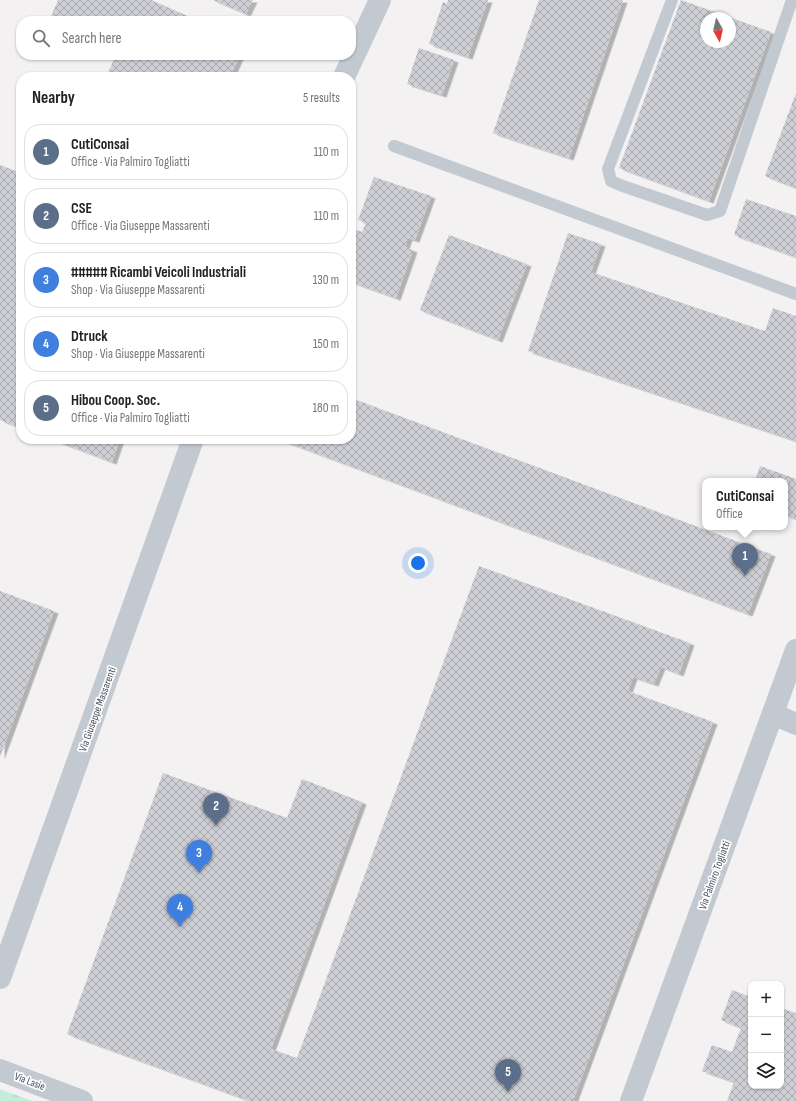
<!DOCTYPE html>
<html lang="en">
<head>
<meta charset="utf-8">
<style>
  :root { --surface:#fff; --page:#f2f2f2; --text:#222; --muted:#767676; --line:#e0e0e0; --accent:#255cd9 }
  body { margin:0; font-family:"Sofia Sans Condensed",sans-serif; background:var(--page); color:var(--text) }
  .controls { position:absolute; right:12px; bottom:12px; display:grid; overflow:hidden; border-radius:8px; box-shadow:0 1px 3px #0004 }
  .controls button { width:36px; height:36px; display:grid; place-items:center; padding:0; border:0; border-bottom:1px solid var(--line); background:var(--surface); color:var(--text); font:20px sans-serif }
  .compass { position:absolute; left:700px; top:12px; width:36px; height:36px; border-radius:50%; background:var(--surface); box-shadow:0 1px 3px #0004; rotate:172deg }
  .you { position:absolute; left:418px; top:563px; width:14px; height:14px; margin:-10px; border:3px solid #fff; border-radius:50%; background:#1a73e8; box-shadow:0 0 0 6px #1a73e833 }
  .badge { display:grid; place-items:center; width:26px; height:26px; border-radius:50%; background:var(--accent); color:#fff; font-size:13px; font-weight:700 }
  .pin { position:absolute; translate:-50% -33px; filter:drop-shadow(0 1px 2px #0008) }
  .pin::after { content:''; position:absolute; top:21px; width:14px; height:12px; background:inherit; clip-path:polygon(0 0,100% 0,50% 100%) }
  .popup { position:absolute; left:702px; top:478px; width:86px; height:52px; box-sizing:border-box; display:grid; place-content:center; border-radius:8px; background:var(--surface); filter:drop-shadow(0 1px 3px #0005); font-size:13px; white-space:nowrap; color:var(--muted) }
  .popup b { font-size:15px; color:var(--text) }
  .popup::after { content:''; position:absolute; left:50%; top:100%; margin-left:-8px; border:8px solid transparent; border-top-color:var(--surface) }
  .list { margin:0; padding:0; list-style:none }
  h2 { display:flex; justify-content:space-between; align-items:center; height:52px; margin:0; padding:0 16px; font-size:17px }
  h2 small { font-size:13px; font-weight:400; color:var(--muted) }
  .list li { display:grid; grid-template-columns:26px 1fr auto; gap:12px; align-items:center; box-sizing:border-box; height:56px; margin:0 8px 8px; padding:0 8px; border:1px solid var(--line); border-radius:16px }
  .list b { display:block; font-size:15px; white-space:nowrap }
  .list p { margin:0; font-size:13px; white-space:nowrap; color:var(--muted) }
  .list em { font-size:13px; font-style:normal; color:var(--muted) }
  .icon { flex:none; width:22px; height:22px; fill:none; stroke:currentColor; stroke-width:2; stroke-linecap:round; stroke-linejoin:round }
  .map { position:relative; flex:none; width:796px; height:1101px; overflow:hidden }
  .search { position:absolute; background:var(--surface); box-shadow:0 1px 3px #0004; left:16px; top:16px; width:340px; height:44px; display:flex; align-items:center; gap:10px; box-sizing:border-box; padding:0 14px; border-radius:16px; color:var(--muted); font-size:15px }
  .panel { position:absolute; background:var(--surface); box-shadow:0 1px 3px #0004; left:16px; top:72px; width:340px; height:372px; border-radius:16px }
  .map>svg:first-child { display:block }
</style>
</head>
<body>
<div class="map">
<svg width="796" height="1101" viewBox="0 0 796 1101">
  <defs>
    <pattern id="grass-tufts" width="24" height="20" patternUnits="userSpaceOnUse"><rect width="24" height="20" fill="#c3edd9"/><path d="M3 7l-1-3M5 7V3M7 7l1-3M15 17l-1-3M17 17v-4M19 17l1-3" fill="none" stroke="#a9cdbd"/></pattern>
    <pattern id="building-cross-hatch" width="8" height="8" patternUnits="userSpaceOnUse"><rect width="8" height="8" fill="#cecfd5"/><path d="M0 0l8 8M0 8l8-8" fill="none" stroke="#a9aab0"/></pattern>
    <filter id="shadow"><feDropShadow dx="4.5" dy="2.5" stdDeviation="0" flood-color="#0004"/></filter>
  </defs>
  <rect width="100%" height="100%" fill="#f3f1f1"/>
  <path fill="url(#grass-tufts)" d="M0,1089l32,12h-32z"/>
  <path fill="url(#building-cross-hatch)" fill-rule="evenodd" filter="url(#shadow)" d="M58,0h93l48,21h-150z
    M213,0h40l-7,14z
    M448,0h40l-20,57 -39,-13 14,-42 4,2z
    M539,0h84l-54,158 -76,-25z
    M681,0l90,32 -62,169 -90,-33zM706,18h24v24h-24z
    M419,48l35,12 -12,35 -35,-11z
    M116,55h124l-10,22h-124z
    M796,93v95l-31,-12z
    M0,165l21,8v255l-21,-8z
    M374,177l57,19 -16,44 -7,-2 -3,9 8,3 -17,48 -45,-16v-54l11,4 4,-9 -8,-3z
    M746,199l50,17v41l-62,-22z
    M568,233l33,11 -10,28 174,59 8,-23 23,8v125l-268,-90z
    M449,235l78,29 -29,76 -78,-30z
    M351,398l420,156 -23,60 -470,-175h73z
    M51,439h69l-8,23z
    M760,466l36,13v40l-11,-4v-34h-30z
    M479,566l211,77 -11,31 -18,-7 -7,17 -21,-7 -5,14 85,31 -140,379h-323l-183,-67 96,-261 124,45 15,-39 60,23 -91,247 26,9z
    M0,591l54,20 -54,146z
    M732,990l19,7v89h30v-78l15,5v88h-69l7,-19 -32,-11 10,-26 20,7 9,-24 -20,-8z"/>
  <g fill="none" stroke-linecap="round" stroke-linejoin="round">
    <path stroke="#c2c9d1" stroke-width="12" d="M672,0l-64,169 3,12 9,4 87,30 13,-4 72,-211
      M394,146l402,148"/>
    <path stroke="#c2c9d1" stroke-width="22" d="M344,77l36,-77
      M773,714l23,10
      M0,978l193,-539
      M631,1101l165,-451"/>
    <path stroke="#c2c9d1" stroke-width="22" d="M0,1070l82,31"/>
  </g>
  <g text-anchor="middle" stroke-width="3.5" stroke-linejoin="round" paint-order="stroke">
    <g font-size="11" fill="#4a515d" stroke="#fff">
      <text transform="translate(97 709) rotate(-70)" y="4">Via Giuseppe Massarenti</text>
      <text transform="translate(714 875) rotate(-70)" y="4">Via Palmiro Togliatti</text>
      <text transform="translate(30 1081) rotate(21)" y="4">Via Lasie</text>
    </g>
  </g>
</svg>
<div class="controls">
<button>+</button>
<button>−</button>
<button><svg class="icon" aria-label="layers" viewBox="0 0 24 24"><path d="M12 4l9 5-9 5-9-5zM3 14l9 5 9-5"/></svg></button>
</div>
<svg class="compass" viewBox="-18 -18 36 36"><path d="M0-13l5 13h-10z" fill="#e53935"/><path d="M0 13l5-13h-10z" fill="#767676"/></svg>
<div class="you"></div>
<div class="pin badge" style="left:745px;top:576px;background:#5c6f8a">1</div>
<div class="popup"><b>CutiConsai</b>Office</div>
<div class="pin badge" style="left:216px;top:826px;background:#5c6f8a">2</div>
<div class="pin badge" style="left:199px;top:873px;background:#3f7fe0">3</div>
<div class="pin badge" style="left:180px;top:927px;background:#3f7fe0">4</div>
<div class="pin badge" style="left:508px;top:1092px;background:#5c6f8a">5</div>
<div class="search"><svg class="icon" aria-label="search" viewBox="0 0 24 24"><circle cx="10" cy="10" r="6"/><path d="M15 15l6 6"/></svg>Search here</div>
<section class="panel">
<h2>Nearby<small>5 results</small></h2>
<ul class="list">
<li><span class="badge" style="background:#5c6f8a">1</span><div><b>CutiConsai</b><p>Office · Via Palmiro Togliatti</p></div><em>110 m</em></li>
<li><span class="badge" style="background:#5c6f8a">2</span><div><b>CSE</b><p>Office · Via Giuseppe Massarenti</p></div><em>110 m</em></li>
<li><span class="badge" style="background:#3f7fe0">3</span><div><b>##### Ricambi Veicoli Industriali</b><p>Shop · Via Giuseppe Massarenti</p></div><em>130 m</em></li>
<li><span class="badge" style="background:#3f7fe0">4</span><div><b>Dtruck</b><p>Shop · Via Giuseppe Massarenti</p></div><em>150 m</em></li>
<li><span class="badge" style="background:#5c6f8a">5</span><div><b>Hibou Coop. Soc.</b><p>Office · Via Palmiro Togliatti</p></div><em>180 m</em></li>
</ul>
</section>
</div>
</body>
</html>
